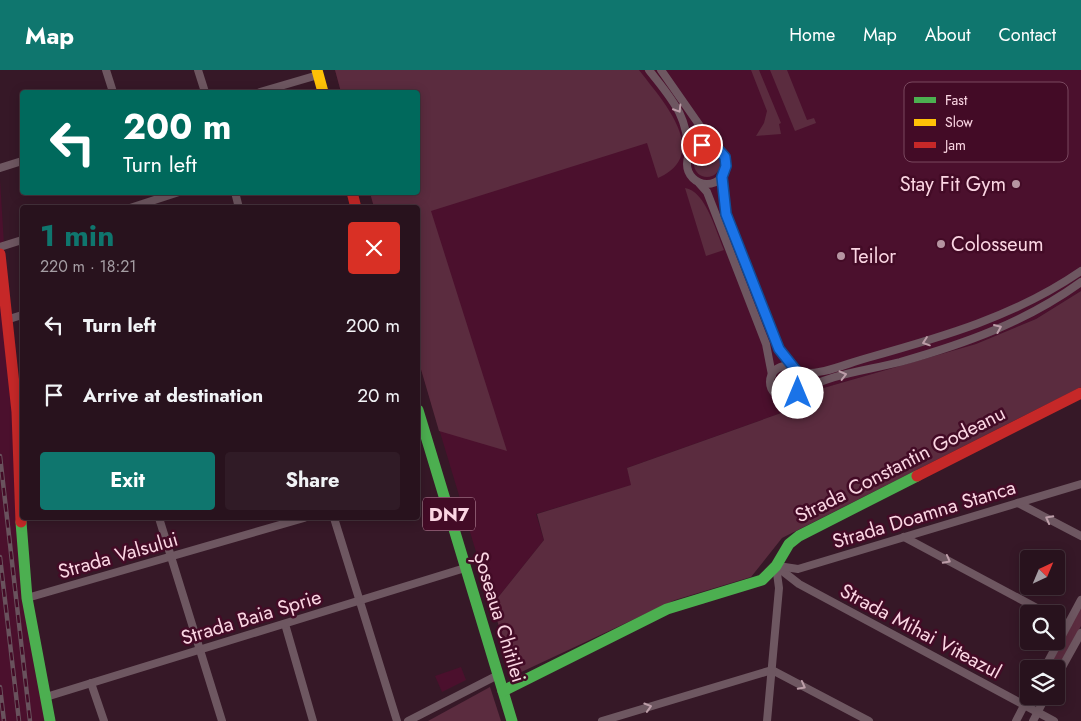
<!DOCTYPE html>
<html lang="en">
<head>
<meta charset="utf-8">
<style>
	:root { --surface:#28121d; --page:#301b26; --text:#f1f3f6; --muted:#a59ea4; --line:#44323b; --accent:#0f766e }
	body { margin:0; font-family:Jost,sans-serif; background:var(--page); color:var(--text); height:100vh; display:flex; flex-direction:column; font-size:19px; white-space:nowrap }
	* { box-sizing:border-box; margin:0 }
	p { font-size:16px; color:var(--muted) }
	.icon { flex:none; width:28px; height:28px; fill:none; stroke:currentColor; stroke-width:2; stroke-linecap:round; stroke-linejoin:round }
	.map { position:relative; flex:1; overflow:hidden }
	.side { position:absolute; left:20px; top:135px; width:400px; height:315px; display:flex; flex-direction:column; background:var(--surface); border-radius:5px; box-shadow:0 2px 12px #0003,0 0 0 1px var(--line) }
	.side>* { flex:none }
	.top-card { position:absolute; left:20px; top:20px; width:400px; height:105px; border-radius:5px; box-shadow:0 2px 12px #0003,0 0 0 1px var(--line); background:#00695c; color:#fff; overflow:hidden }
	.needle { width:32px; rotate:44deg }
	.tools { position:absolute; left:1020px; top:480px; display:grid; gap:10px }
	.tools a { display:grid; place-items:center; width:45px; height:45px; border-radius:5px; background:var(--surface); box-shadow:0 2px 12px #0003,0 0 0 1px var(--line); font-size:25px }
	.pin { position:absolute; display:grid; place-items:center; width:42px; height:42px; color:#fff; margin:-21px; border:2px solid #fff; border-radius:50%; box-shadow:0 1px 5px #0007 }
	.me { position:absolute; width:55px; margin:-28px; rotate:0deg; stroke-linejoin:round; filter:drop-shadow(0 0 4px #0008) }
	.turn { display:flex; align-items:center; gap:18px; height:105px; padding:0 20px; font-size:22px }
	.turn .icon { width:65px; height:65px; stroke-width:2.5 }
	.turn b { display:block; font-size:35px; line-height:42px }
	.round { display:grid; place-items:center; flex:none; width:52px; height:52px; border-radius:5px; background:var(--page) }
	.summary { display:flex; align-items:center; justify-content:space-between; height:85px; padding:0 20px }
	h1 { font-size:30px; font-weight:700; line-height:38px; color:var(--accent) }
	.primary-button { display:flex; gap:10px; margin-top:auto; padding:10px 20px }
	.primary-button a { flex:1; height:58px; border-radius:5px; background:var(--accent); color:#fff; font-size:20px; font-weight:700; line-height:58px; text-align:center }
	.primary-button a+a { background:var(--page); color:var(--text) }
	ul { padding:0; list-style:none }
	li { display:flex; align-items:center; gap:15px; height:70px; padding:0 20px }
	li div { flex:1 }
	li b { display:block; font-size:19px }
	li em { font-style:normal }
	header { display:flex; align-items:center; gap:30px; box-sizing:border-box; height:70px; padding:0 25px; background:var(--accent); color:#fff }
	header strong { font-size:24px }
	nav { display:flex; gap:28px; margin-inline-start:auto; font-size:18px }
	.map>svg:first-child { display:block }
</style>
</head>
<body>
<header>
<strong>Map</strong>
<nav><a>Home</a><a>Map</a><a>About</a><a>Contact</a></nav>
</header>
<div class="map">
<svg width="1081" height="651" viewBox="0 0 1081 651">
	<rect width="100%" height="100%" fill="#361827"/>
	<!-- built -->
	<g fill="#4b102d">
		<path d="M335,0H1081V221L1036,249L976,274L820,319L784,342L627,398L632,415L536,444L544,470L492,535L418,289V138L374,137L370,123L418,122V22H341Z"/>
		<path d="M0,109L20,437L47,651H0Z"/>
		<path d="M461,597L466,610L442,622L435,606Z"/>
	</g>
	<!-- green -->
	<g fill="#5b2c3f">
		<path d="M335,0H639C661,29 713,84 658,108L647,73L431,141L507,381L439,361L418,289V138L374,137L370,123L418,122V22H341Z"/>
		<path d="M751,0H759L781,53L779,54L781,64L756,66L764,53L767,41Z"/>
		<path d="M770,0H787L807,50L814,48L816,53L795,61Z"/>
		<circle cx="707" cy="94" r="13"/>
		<path d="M685,118C706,121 716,162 724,180L706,186Z"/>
		<path d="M1081,221V317L782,468L751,507L675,530L515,605L492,535L544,470L537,444L631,415L627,398L784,342L820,319L976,274L1036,249Z"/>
		<circle cx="786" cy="311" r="9"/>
		<path d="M1081,537V556L1056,603V599H1048Z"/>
		<path d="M490,617L501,651H428Z"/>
	</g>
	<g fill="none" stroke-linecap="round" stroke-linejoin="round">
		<!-- street -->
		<g stroke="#6e5761" stroke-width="8">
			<path d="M106,0L113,22"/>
			<path d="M198,0L205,22"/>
			<path d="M649,0C673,31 687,44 689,85"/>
			<path d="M661,0L714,76"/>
			<path d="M260,22L318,5"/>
			<circle cx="707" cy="94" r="20"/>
			<path d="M0,98L22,91"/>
			<path d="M722,107L726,144L779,279L792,297"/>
			<path d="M699,113L707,122L766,274L772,305"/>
			<path d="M235,122L239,138"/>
			<path d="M130,138L179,122"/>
			<path d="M0,177L22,170"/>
			<path d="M6,250L22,245"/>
			<circle cx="786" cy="312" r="16"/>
			<path d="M800,303C823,305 845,294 867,288C942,267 1016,246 1081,201"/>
			<path d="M798,323C828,304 865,301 900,292C964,274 1026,252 1081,212"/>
			<path d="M1018,433L1081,466"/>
			<path d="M159,448L222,651"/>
			<path d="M334,448L397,651"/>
			<path d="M904,467L1048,544"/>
			<path d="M776,496L799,514L1054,651"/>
			<path d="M778,496L798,499L1081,414"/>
			<path d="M27,528L304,448"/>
			<path d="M1056,548L1068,554"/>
			<path d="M285,554L313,651"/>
			<path d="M1044,599L1081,530"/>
			<path d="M1056,608L1081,563"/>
			<path d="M91,613L104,651"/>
			<path d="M46,627L465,498"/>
			<path d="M408,651L498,605"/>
			<path d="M602,651L772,600L869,651"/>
			<path d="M767,651L779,518L776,496"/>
			<path d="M1016,651L1029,626"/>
			<path d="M1033,651L1046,626"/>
		</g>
		<!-- fast -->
		<g stroke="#4caf50" stroke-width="11">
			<path d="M418,340L512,651"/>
			<path d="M21,452L27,528L50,651"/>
			<path d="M503,621L667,539L762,510L776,496L789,474L799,466L917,406"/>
		</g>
		<!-- slow -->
		<path stroke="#ffc107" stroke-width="11" d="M317,0L323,22"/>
		<!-- jam -->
		<g stroke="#c62828" stroke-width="11">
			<path d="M352,122L356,138"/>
			<path d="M0,184L17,342L21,452"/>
			<path d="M917,406L1081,323"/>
		</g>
		<defs>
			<g id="rail">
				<path d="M0,386L30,651"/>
				<path d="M0,487L19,651"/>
				<path d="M0,617L4,651"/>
			</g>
		</defs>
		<!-- rail casing -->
		<use href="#rail" stroke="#69525d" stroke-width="4.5"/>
		<!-- rail -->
		<use href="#rail" stroke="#430b26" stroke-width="2.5" stroke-dasharray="8" stroke-linecap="butt"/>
	</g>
	<!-- one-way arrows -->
	<defs><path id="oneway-chevron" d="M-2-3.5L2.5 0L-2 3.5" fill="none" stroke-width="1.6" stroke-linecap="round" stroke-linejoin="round" transform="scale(1.25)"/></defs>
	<g stroke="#bc9da8">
		<use href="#oneway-chevron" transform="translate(678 39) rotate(58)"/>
		<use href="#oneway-chevron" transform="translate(998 258) rotate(-23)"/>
		<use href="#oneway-chevron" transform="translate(926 272) rotate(161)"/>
		<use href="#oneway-chevron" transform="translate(843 305) rotate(-14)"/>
		<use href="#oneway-chevron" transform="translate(1049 449) rotate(-152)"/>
		<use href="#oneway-chevron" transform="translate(947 490) rotate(28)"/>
		<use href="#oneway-chevron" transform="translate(802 616) rotate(28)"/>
		<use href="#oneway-chevron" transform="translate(648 637) rotate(-17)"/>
	</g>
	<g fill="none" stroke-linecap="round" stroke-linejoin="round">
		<defs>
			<path id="route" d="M702,75L716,77L725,87L726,96L722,107L726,144L779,279L802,308L801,319L798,323"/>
		</defs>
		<!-- route casing -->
		<use href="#route" stroke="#114b97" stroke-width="12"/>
		<!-- route -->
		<use href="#route" stroke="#1a73e8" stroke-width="9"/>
	</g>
	<!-- markers -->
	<g fill="#b694a1" stroke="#430b26" stroke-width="2">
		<circle cx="1016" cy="114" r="5"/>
		<circle cx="941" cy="174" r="5"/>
		<circle cx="841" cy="186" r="5"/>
	</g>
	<g text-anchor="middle" stroke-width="5" stroke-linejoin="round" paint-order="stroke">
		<!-- shield labels -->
		<rect fill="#430b26" stroke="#c499aa" stroke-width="1" x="423" y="427.5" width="52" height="33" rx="4"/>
		<g font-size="19" font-weight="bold" fill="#fbd6e3">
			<text x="449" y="451">DN7</text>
		</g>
		<!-- poi labels -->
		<g font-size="20" fill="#fbd6e3" stroke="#430b26" text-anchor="start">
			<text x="1006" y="121" text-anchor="end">Stay Fit Gym</text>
			<text x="951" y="181">Colosseum</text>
			<text x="851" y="193">Teilor</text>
		</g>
		<!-- street labels -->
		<g font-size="20" fill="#fbd6e3" stroke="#430b26">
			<text transform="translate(900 394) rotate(-27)" y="7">Strada Constantin Godeanu</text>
			<text transform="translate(924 444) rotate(-17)" y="7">Strada Doamna Stanca</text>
			<text transform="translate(118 485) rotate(-16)" y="7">Strada Valsului</text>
			<text transform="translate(251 547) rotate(-17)" y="7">Strada Baia Sprie</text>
			<text transform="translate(500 547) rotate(73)" y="7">Șoseaua Chitilei</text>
			<text transform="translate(921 561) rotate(28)" y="7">Strada Mihai Viteazul</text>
		</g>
	</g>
	<!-- legend -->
	<rect x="904" y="12" width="164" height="80" rx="8" fill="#430b26" stroke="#7a485f" stroke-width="1"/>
	<rect x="914" y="27" width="22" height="6" fill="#4caf50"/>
	<rect x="914" y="49" width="22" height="7" fill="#ffc107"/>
	<rect x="914" y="72" width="22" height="6" fill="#c62828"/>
	<g font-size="14" fill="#fbd6e3">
		<text x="945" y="35">Fast</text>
		<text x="945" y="57">Slow</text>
		<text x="945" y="80">Jam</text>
	</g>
</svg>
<div class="tools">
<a><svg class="needle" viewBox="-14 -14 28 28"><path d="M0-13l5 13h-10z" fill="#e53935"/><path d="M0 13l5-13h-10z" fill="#a59ea4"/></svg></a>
<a><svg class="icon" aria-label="search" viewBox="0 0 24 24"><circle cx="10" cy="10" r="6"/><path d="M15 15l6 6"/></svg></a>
<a><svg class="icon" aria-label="layers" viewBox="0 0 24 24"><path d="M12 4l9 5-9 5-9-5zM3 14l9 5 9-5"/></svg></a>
</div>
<div class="pin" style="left:702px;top:75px;background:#d93025"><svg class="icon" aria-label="arrive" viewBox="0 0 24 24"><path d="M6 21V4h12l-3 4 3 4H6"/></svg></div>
<svg class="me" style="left:798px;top:323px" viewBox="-20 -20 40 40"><circle r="19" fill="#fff"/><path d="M0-13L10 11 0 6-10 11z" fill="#1a73e8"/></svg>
<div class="top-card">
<div class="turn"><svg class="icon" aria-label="left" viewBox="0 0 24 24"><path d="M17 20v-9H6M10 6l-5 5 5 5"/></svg><div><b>200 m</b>Turn left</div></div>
</div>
<section class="side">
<div class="summary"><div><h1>1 min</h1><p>220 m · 18:21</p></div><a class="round" style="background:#d93025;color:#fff"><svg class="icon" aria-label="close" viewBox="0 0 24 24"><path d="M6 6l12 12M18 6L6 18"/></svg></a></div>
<ul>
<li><svg class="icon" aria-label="left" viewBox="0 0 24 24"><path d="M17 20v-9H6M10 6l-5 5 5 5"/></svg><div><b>Turn left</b></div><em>200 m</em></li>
<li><svg class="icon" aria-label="arrive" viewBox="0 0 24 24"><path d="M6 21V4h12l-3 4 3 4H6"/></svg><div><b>Arrive at destination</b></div><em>20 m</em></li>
</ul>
<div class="primary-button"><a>Exit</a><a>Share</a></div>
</section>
</div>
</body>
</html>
